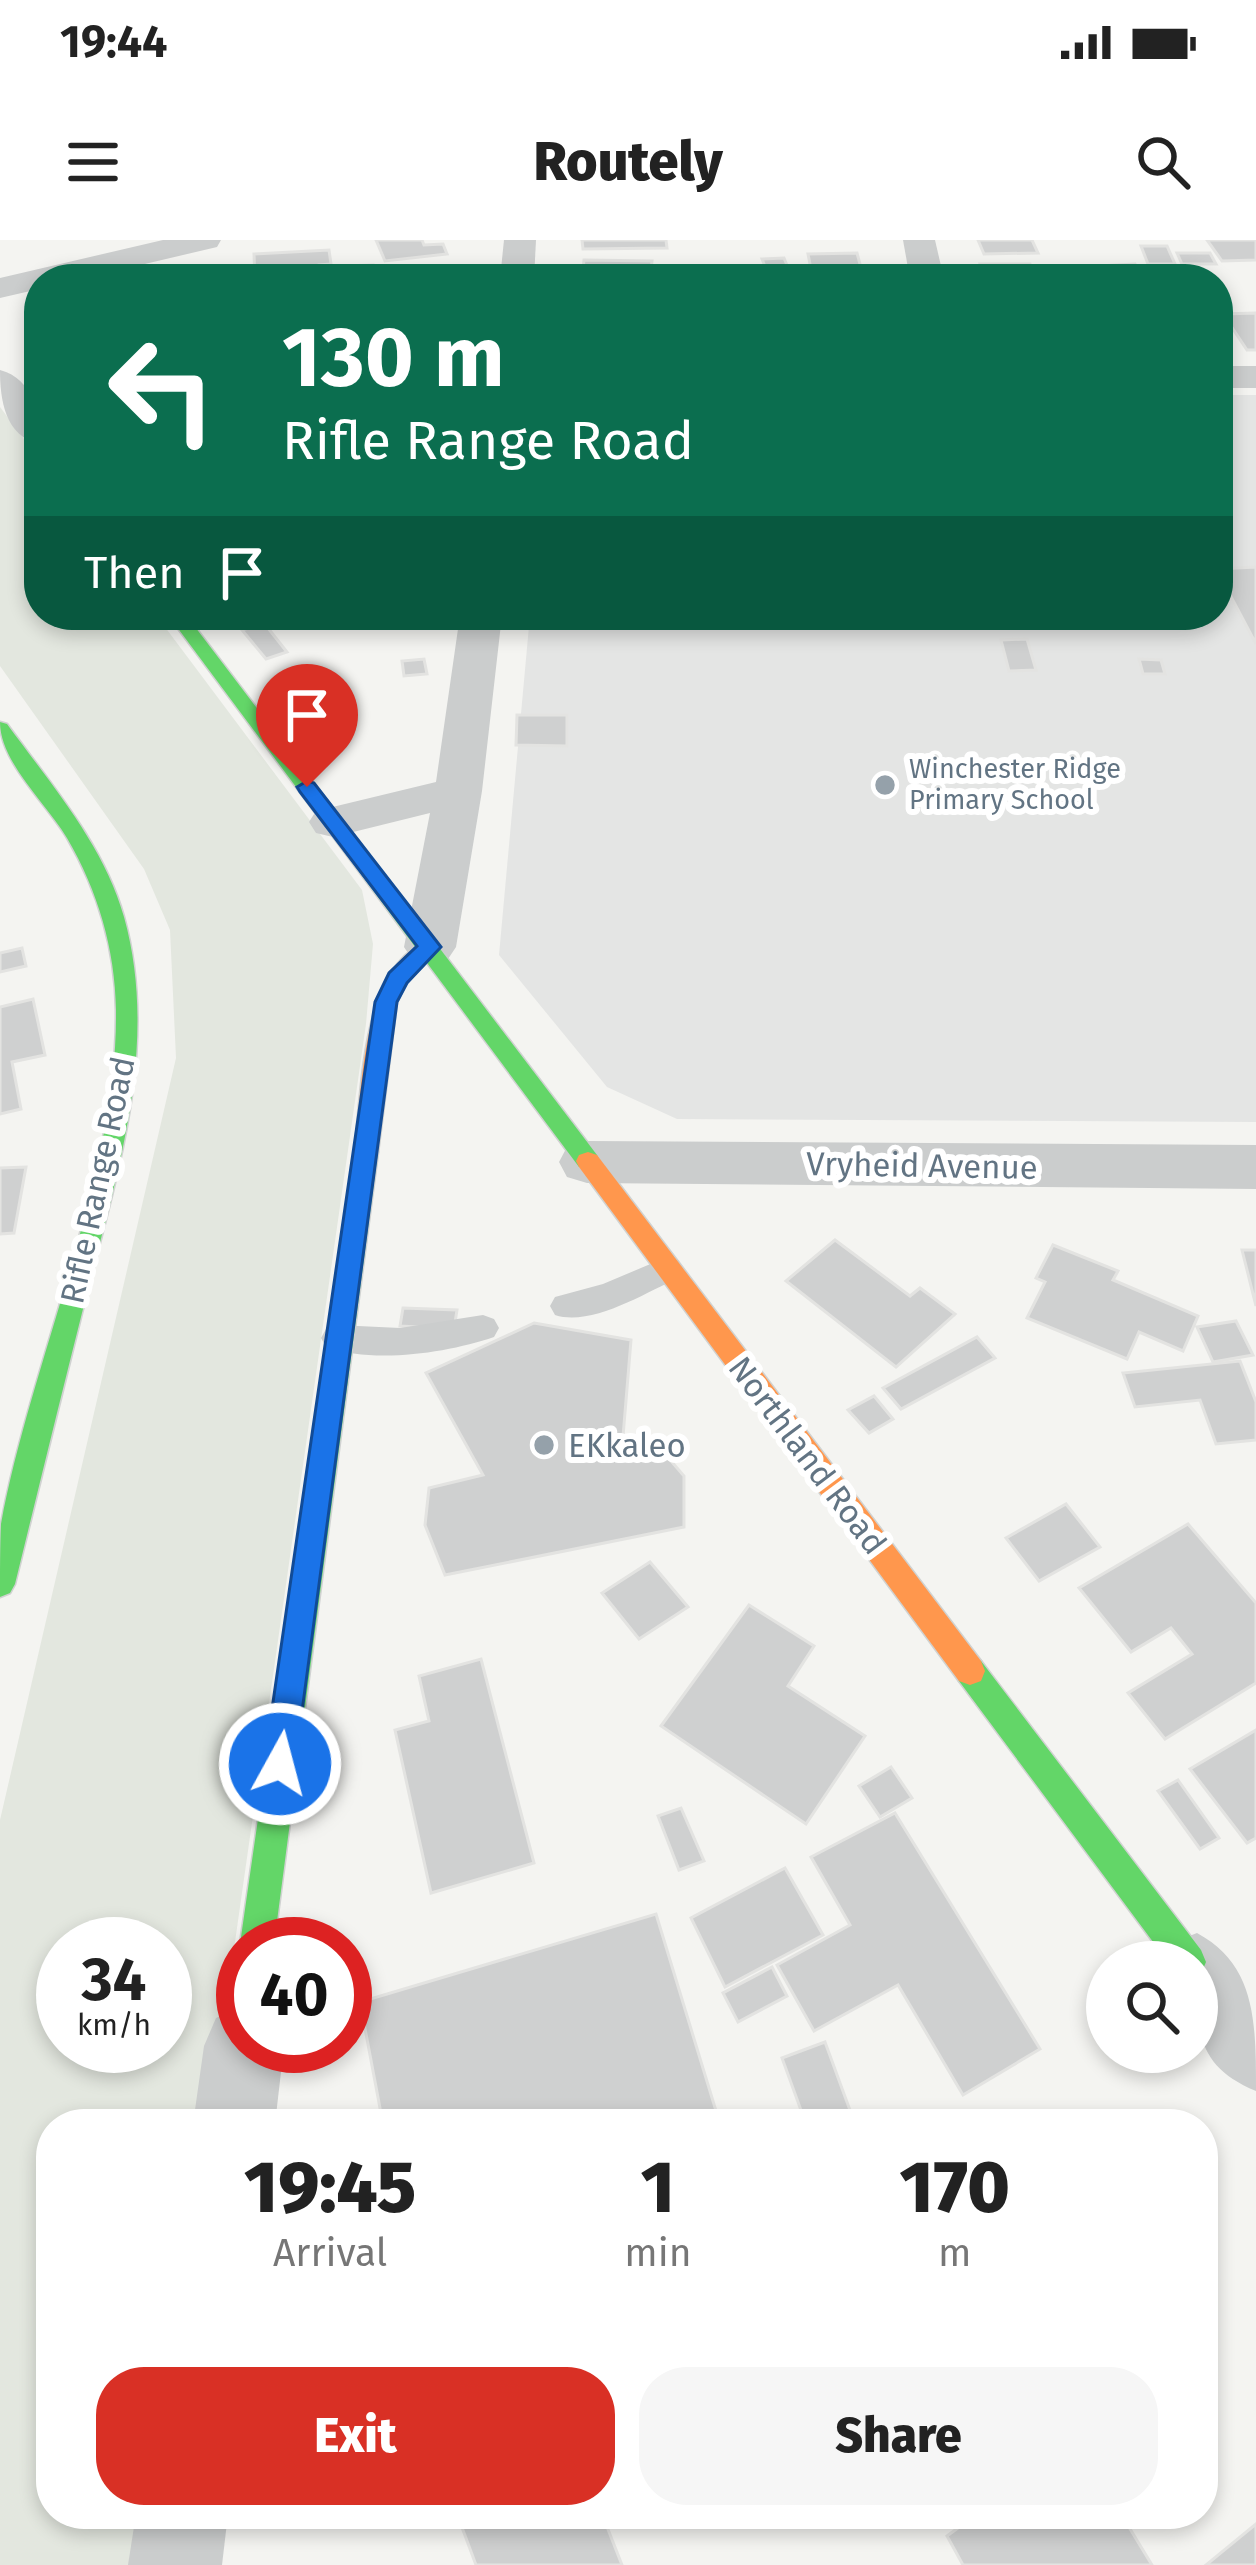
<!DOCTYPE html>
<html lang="en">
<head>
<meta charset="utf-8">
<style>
	:root { --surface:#fff; --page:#f6f6f6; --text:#222; --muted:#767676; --accent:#d93025 }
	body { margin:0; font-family:"Fira Sans",sans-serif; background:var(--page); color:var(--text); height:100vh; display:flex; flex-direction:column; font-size:45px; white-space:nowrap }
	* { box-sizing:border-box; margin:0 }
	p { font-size:39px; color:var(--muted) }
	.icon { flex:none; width:66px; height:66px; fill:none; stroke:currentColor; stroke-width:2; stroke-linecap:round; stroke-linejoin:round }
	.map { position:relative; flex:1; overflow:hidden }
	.panel { position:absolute; left:36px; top:1869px; width:1182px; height:420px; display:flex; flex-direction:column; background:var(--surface); border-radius:48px; box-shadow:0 6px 18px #0003 }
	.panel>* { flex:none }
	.guide { position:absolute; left:24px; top:24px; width:1209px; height:366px; border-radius:48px; box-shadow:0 6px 18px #0003; background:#0b6e4f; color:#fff; overflow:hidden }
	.fabs { position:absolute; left:1086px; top:1701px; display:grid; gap:24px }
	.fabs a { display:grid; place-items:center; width:132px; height:132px; border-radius:50%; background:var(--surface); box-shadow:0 6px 18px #0003; font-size:60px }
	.speed { position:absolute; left:36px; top:1677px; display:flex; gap:24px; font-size:60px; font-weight:700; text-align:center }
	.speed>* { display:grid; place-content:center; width:156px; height:156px; border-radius:50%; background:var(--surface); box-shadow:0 6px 18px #0003; line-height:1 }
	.speed small { font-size:30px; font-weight:400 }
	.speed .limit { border:18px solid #d22; background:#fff; color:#111 }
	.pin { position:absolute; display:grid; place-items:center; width:102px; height:102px; color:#fff; margin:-123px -51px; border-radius:50% 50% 50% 0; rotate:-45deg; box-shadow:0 0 12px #0007 }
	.pin .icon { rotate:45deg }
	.me { position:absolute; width:132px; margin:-66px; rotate:7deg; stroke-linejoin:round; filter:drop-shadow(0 0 9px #0008) }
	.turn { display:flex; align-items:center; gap:42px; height:252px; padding:0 60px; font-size:54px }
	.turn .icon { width:156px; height:156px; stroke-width:2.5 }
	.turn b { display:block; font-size:84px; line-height:102px }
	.then { display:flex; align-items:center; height:114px; padding:0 60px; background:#0003; gap:24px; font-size:45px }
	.eta { display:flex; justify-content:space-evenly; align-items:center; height:204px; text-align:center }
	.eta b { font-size:72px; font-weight:800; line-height:84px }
	.action { display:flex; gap:24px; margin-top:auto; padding:24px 60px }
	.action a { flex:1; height:138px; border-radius:48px; background:var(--accent); color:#fff; font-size:48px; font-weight:800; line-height:138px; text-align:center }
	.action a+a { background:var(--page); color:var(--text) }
	.status { display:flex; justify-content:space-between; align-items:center; height:84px; padding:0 60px; background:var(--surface); direction:ltr }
	.status svg { height:33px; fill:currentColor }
	header { display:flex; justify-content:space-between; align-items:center; height:156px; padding:0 60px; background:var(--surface); font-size:54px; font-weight:800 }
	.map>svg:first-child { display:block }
</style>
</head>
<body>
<div class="status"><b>19:44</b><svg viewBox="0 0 49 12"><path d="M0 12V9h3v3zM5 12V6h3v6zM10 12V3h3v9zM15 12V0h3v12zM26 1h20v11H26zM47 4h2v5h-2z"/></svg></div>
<header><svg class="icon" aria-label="menu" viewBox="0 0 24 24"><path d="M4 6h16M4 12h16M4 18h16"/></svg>Routely<svg class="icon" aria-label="search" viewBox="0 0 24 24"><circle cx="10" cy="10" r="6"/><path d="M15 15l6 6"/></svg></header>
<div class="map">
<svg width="1256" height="2325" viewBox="0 0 1256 2325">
	<rect width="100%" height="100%" fill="#f4f4f1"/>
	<!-- built -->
	<path fill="#e4e5e4" d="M1218,155H1256V882L677,879L607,847L499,715L530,375H1218Z"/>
	<!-- green -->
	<path fill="#e3e7df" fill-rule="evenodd" d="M0,167L39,219V375H156L362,650L373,704L366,784L209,1884H51V2274H153L146,2325H0V1580L176,818L170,690L144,629L0,426ZM63,1704H165V1806H63Z"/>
	<!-- building -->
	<g fill="#cfd0d0" stroke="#e3e3e1" stroke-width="3">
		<path d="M376,0H422L424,5L443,4L447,14L385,21Z"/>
		<path d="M582,0H666L667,8L583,9Z"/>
		<path d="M978,0H1032L1038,13L984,14Z"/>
		<path d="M1207,0H1256V20L1222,21Z"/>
		<path d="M1141,6H1167L1175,24H1148Z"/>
		<path d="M329,10L331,24L319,25V29L341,27L343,37L255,39L254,14Z"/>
		<path d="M857,13L864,39H813L808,14Z"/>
		<path d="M1177,13H1210L1216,24H1182Z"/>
		<path d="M784,18L791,35L769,36L762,19Z"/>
		<path d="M584,20L652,21L651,30L622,29V39H582Z"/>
		<path d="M980,24H1030L1034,39H984Z"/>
		<path d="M1135,24L1145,39H1046L1040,29Z"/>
		<path d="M373,25V37L344,39V26Z"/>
		<path d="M1256,73V110H1247L1223,74Z"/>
		<path d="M1256,327V404L1218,332V329Z"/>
		<path d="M264,383L287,412L266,419L242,390Z"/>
		<path d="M1027,399L1036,430L1009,431L1001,400Z"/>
		<path d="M424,419L427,434L404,436L402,421Z"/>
		<path d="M1139,419L1161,420L1165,434H1143Z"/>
		<path d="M517,475H567V506L516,505Z"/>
		<path d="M22,708L26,726L0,732V713Z"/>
		<path d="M33,759L45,815L12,822L21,869L0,874V767Z"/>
		<path d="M26,927L14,993L0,994V928Z"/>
		<path d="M835,1000L910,1056L920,1048L955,1074L896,1127L786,1041Z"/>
		<path d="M1053,1005L1118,1031L1113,1040L1198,1076L1183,1111L1139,1092L1127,1119L1027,1078L1045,1042L1036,1038Z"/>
		<path d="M1242,1010H1256V1066Z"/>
		<path d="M403,1068L457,1070L454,1089L400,1086Z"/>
		<path d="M1236,1081L1253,1115L1213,1122L1197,1087Z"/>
		<path d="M534,1083L631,1100L622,1209L653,1200L684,1236V1287L445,1335L425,1285L429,1248L483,1235L426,1133Z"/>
		<path d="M977,1097L995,1118L901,1169L883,1148Z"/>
		<path d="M1240,1121L1256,1162V1200L1216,1204L1200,1160L1135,1167L1123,1133Z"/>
		<path d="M874,1156L893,1179L869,1193L848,1170Z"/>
		<path d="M1066,1264L1100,1307L1039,1341L1006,1298Z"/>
		<path d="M1188,1284L1256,1363V1443L1165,1499L1128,1453L1192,1414L1171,1388L1131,1412L1079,1348Z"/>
		<path d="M650,1322L688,1367L639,1399L602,1353Z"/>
		<path d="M749,1365L814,1406L788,1446L865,1496L806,1584L661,1486Z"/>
		<path d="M481,1419L534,1623L431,1653L395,1490L429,1481L419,1436Z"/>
		<path d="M1256,1490V1598L1247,1603L1190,1529Z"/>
		<path d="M891,1527L912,1558L880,1577L859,1546Z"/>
		<path d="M1178,1540L1219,1598L1200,1609L1158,1551Z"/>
		<path d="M681,1568L704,1621L679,1630L658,1576Z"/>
		<path d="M895,1573L1040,1809L963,1855L898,1745L814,1791L777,1725L850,1685L811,1617Z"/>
		<path d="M785,1628L823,1695L725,1747L691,1678Z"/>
		<path d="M656,1674L720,1884H383L360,1762Z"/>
		<path d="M772,1727L787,1756L738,1782L723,1753Z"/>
		<path d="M825,1802L855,1884H806L782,1818Z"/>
		<path d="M457,2274H602L622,2325H476Z"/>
		<path d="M977,2274H1121L1152,2325H963L947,2296Z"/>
		<path d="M1256,2284V2325H1206Z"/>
	</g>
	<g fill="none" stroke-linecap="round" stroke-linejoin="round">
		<defs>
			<g id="fast">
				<path d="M168,375H186L597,915L600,921L597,927H579Z"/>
				<path d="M0,482L7,484C50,543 104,605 124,677C160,806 116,937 85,1061C61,1156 38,1250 15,1344L10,1353L0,1357C0,1334 0,1307 1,1284C31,1121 118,936 116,770C115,709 98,651 67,598C46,563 0,522 0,482Z"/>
				<path d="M366,903L378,912L274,1704H243V1710L240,1704L354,912Z"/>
				<path d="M970,1417L981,1421L1201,1710L1206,1722L1201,1734L1197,1735V1722H1168L959,1441L955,1431L959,1421Z"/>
			</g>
			<g id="slow">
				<path d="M430,700L441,707L406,743L397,762L378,912L366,921L354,912C363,850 360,725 430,700Z"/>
				<path d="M588,912L597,915L981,1421L985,1431L981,1441L970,1445L959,1441L579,927L576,921L579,915Z"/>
			</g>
		</defs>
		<!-- fast casing -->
		<use href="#fast" stroke="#d0d2d1" stroke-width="3"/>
		<!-- slow casing -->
		<use href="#slow" stroke="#d0d2d1" stroke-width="3"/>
		<!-- lane -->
		<g fill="#cbcdcd" fill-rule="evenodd">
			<path d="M667,1017L678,1020L683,1029L678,1038C645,1053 591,1087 555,1075L550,1066L555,1057L603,1044Z"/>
			<path d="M483,1075L494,1079L499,1088L494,1097C447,1113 374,1124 326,1107L321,1098L326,1089L337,1085L400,1088Z"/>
		</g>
		<!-- street -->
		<g fill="#cbcdcd" fill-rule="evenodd">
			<path d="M163,0H221L217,7L81,39H39V49L0,58V38Z"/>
			<path d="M504,0H536L534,39H500Z"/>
			<path d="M903,0H935L944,39H910Z"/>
			<rect x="1218" y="126" width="38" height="22"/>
			<path d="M0,130C34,139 39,175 39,204C5,196 0,160 0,130Z"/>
			<path d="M460,375H502L482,551L456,707L448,719L430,724L412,719L404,707L430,573L333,597L316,593L309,582L316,571L436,542Z"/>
			<path d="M587,901L1256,905V949L587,943L567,937L559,922L567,907Z"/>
			<path d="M1197,1693C1256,1725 1256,1782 1256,1851C1191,1824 1197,1783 1197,1722H1162L1169,1704Z"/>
			<path d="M243,1766V1806H284L275,1884H193L204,1806L216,1778Z"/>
			<path d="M136,2274H228L222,2325H128Z"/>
		</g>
		<!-- fast -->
		<use href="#fast" fill="#63d668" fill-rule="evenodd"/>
		<!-- slow -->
		<use href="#slow" fill="#ff974d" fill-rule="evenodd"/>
	</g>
	<!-- route -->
	<path fill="#1a73e8" stroke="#114b97" stroke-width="3" d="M307,541L314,543L441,707L407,743L397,762L295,1524L291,1535L280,1539L268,1535L264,1524L375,762L389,733L417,706L300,552L297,547Z"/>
	<!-- markers -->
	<g fill="#95a1aa" stroke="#fff" stroke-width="4.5">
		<circle cx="885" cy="545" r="12"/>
		<circle cx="544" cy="1205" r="12"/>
	</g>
	<g text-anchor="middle" stroke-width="12" stroke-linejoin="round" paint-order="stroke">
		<!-- far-poi labels -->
		<g font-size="27" fill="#627483" stroke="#fff" text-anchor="start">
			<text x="909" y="538">Winchester Ridge<tspan x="909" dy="31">Primary School</tspan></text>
		</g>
		<!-- street labels -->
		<g font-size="33" fill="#627483" stroke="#fff">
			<text transform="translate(922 925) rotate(1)" y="12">Vryheid Avenue</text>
			<text transform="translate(97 940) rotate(-78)" y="12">Rifle Range Road</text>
			<text transform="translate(808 1215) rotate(53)" y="12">Northland Road</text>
		</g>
		<!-- poi labels -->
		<g font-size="33" fill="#627483" stroke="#fff" text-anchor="start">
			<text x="568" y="1217">EKkaleo</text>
		</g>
	</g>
</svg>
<div class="fabs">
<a><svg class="icon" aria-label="search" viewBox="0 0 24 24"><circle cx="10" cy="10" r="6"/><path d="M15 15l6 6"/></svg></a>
</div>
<div class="speed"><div>34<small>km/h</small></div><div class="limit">40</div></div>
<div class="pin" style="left:307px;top:547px;background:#d93025"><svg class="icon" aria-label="arrive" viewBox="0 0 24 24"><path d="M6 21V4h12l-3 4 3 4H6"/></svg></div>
<svg class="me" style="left:280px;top:1524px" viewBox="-20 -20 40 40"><circle r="17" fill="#1a73e8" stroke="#fff" stroke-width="3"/><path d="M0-11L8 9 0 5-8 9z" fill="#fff"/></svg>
<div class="guide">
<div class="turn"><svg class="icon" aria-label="left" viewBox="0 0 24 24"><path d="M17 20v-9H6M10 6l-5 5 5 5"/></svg><div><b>130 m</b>Rifle Range Road</div></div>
<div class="then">Then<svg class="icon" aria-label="arrive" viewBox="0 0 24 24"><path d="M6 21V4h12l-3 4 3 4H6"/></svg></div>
</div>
<section class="panel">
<div class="eta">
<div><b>19:45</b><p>Arrival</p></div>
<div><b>1</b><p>min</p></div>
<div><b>170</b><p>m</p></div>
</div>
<div class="action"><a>Exit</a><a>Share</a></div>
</section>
</div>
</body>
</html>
